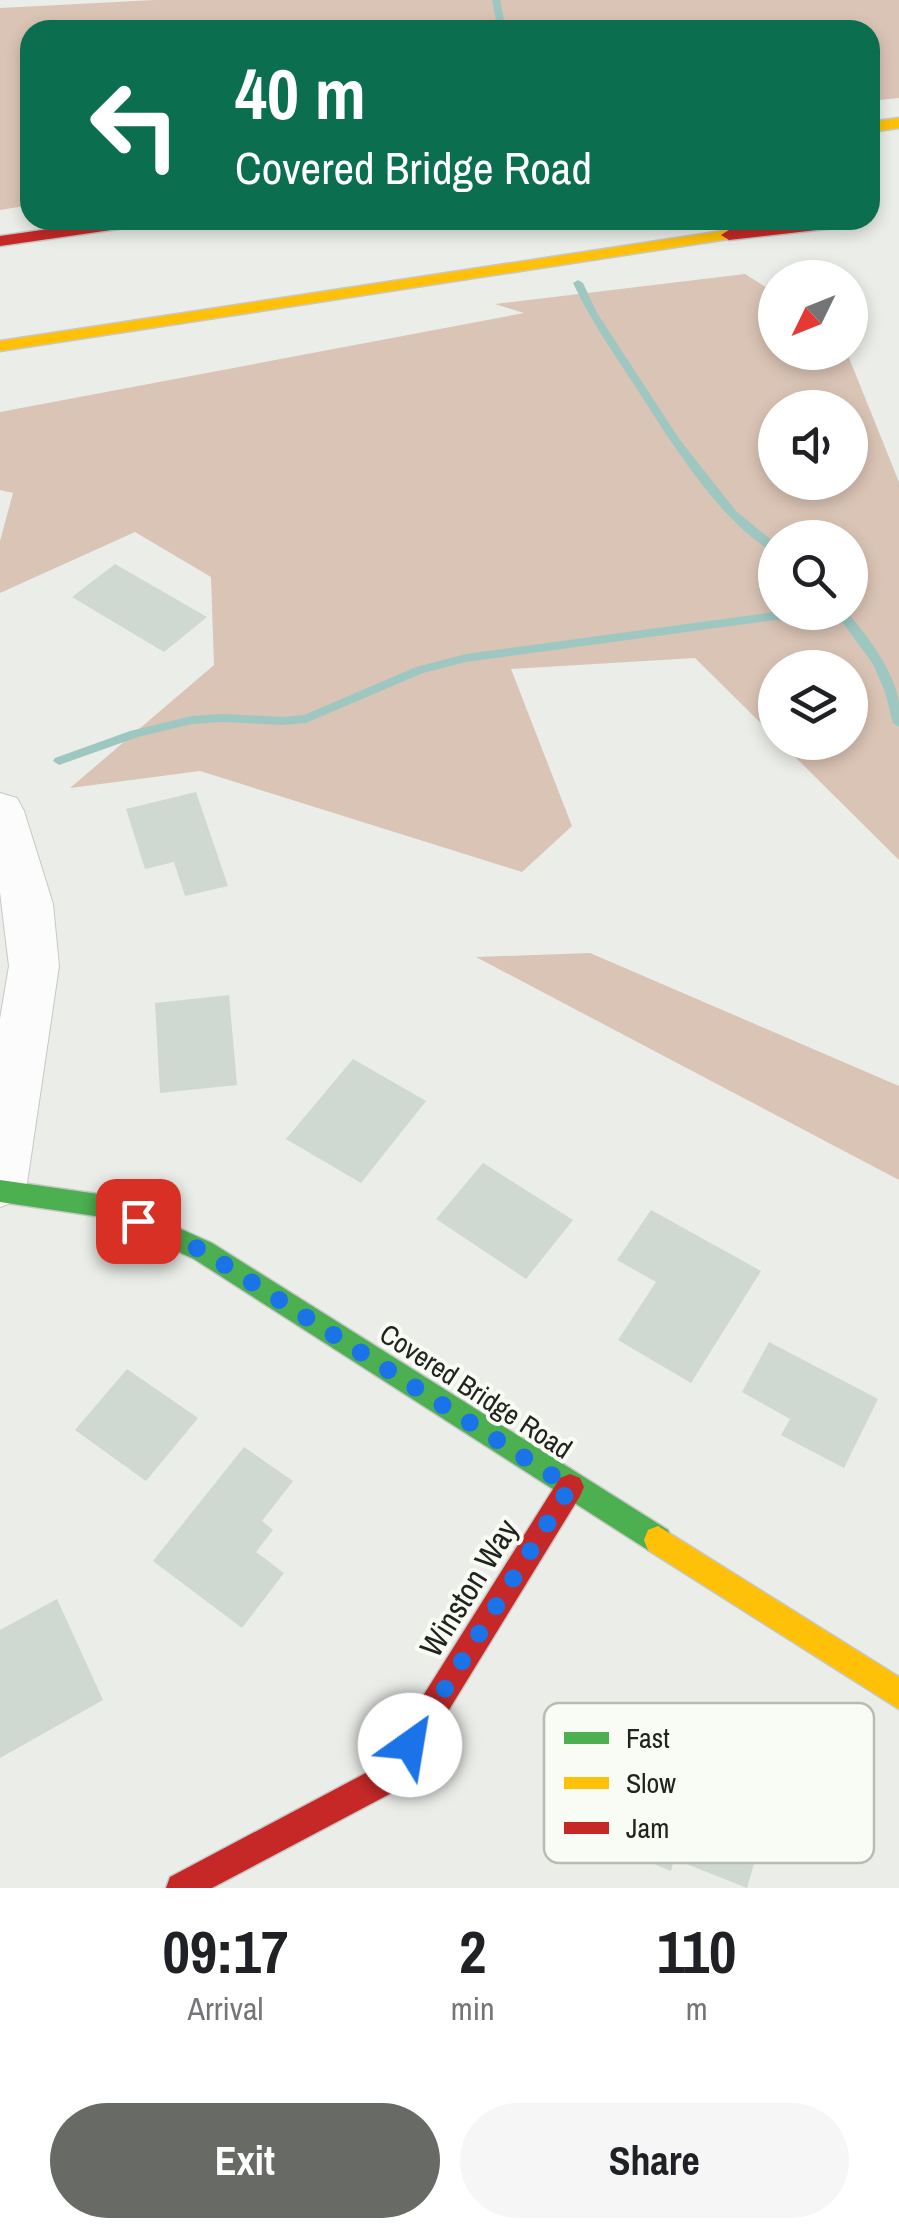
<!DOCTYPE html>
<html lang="en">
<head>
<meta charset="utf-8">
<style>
	:root { --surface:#fff; --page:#f6f6f6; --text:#202124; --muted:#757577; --accent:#686a66 }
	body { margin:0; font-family:"Archivo Narrow",sans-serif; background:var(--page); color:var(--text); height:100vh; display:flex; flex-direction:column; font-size:38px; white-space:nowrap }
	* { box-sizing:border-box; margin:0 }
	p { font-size:32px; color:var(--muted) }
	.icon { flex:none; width:55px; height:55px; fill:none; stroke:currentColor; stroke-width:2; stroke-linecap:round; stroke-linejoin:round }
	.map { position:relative; height:1888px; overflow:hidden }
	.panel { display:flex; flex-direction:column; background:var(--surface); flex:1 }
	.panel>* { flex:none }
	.banner { position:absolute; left:20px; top:20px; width:860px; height:210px; border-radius:30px; box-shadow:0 5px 15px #0003; background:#0b6e4f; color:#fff; overflow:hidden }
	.needle { width:65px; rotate:227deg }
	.tools { position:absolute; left:758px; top:260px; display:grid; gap:20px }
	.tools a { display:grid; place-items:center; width:110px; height:110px; border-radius:50%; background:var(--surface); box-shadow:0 5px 15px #0003; font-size:50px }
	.pin { position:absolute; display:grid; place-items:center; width:85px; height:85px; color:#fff; margin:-42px; border-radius:20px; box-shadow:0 5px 15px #0006 }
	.me { position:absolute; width:110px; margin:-55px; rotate:32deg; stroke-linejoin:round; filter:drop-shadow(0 0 8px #0008) }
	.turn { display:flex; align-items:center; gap:35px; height:210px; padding:0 50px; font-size:45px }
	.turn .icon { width:130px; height:130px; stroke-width:2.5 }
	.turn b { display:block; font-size:70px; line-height:85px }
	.eta { display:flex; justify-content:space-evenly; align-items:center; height:170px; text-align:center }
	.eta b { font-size:60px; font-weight:700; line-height:70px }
	.primary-button { display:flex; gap:20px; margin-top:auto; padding:20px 50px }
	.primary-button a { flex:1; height:115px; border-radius:60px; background:var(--accent); color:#fff; font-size:40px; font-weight:700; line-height:115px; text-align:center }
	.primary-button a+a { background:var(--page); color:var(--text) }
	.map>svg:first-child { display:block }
</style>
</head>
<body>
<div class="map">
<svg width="899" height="1888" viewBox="0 0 899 1888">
	<rect width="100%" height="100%" fill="#ebede9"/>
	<!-- forest -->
	<g fill="#dac4b5" fill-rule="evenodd">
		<path d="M155,0H899V98L870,101V30H30V205L0,210V8Z"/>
		<path d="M745,274L775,293V352L847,353L899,482V860L781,743L850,742V668H775V737L695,658L511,669L572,826L522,872L200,771L70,788L214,665L211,577L135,532L0,593V541L13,493L0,490V412L524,313L495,304ZM775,408H850V482H775ZM775,538H850V612H775Z"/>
		<path d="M590,953L899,1086V1180L476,957Z"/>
	</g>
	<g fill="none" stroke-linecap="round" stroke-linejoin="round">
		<!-- stream -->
		<g fill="#9ec7c2" fill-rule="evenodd">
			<path d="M492,0H500L506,30H498Z"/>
			<path d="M578,280L583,283L597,313L680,440L736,511L775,543V553C722,525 669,439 637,389C614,354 591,321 573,283Z"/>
			<path d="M775,612L837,615V612H847C867,635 895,672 899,703C899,711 899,719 899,727L893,723L885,692L873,664L843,623L775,620L466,662L423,673L306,723L282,725L223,722L192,724L138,737L59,765L53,761L55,758L130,731L192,716L223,714L282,717L304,715L416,667L466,654Z"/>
		</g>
	</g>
	<!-- building -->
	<g fill="#cfd8d1">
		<path d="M115,564L207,617L164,652L72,597Z"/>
		<path d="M196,792L228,886L185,896L174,862L145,869L126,809Z"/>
		<path d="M229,995L237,1085L160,1093L155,1003Z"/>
		<path d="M353,1059L426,1101L361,1183L286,1139Z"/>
		<path d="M483,1163L573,1220L526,1279L436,1219Z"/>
		<path d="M651,1210L761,1271L691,1383L618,1340L656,1282L617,1260Z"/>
		<path d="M769,1342L878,1399L844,1468L781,1435L790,1419L742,1392Z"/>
		<path d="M127,1369L198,1418L146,1481L75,1430Z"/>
		<path d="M244,1447L293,1481L262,1521L273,1530L256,1552L284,1573L242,1628L153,1561Z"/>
		<path d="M57,1599L103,1700L0,1758V1630Z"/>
		<path d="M616,1754L692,1787L699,1768L773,1799L747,1888L674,1859L671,1871L642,1859L651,1832L598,1809Z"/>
	</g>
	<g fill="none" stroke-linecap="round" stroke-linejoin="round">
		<defs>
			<path id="street" d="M0,793L17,798L24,811L53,904L59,966L27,1183L19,1200L0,1207V1019L9,966L0,892Z"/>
			<path id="fast" d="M0,1180L105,1195L212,1243L668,1530L672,1540L668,1550L658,1554L648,1550L194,1259L102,1217L0,1202Z"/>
			<g id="slow">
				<path d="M899,118V128L870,132V122Z"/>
				<path d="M729,230L737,235L735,238L0,351V341Z"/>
				<path d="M658,1526L899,1677V1709L648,1550L644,1540L648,1530Z"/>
			</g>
			<g id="jam">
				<path d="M112,220H154L146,225L0,246V236Z"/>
				<path d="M818,220H869L861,225L729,240L721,235L729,230Z"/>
				<path d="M570,1474L580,1478L584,1487L580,1496L401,1788L212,1888H166L170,1877L379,1766L560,1478Z"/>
			</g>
		</defs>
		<!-- street casing -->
		<use href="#street" stroke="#c7c8c5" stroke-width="2"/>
		<!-- fast casing -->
		<use href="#fast" stroke="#c7c8c5" stroke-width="3"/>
		<!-- slow casing -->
		<use href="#slow" stroke="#c7c8c5" stroke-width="3"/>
		<!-- jam casing -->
		<use href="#jam" stroke="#c7c8c5" stroke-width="3"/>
		<!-- street -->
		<use href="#street" fill="#fcfcfc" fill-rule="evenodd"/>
		<!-- fast -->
		<use href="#fast" fill="#4caf50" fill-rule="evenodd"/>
		<!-- slow -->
		<use href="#slow" fill="#ffc107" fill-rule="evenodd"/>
		<!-- jam -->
		<use href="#jam" fill="#c62828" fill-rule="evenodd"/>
	</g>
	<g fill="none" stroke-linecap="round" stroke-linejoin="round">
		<!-- route -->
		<path stroke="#1a73e8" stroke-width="18" stroke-dasharray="0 32.4" d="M138,1221L203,1251L570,1487L410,1745"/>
	</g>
	<g text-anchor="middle" stroke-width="8" stroke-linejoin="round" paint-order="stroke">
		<!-- street labels -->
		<g font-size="28" fill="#222320" stroke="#f9fcf4">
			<text transform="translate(476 1391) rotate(33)" y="10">Covered Bridge Road</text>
		</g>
		<!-- near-street labels -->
		<g font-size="32" fill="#222320" stroke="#f9fcf4">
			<text transform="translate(469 1588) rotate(-58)" y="11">Winston Way</text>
		</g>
	</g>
	<!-- legend -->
	<rect x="544" y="1703" width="330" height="160" rx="15" fill="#f9fcf4" stroke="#b8bbb4" stroke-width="2.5"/>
	<rect x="564" y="1732" width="45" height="12" fill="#4caf50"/>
	<rect x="564" y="1777" width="45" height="12" fill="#ffc107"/>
	<rect x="564" y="1822" width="45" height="12" fill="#c62828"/>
	<g font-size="28" fill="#222320">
		<text x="626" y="1748">Fast</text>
		<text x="626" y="1793">Slow</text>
		<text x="626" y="1838">Jam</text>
	</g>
</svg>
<div class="tools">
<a><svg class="needle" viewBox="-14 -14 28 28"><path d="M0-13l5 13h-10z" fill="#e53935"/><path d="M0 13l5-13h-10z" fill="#757577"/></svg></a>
<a><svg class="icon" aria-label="sound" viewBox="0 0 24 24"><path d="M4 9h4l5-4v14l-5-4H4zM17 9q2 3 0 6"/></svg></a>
<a><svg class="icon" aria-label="search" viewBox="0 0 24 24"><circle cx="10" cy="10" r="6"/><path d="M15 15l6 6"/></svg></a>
<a><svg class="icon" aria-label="layers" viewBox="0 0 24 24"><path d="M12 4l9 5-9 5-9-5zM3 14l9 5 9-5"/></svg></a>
</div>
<div class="pin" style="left:138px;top:1221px;background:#d93025"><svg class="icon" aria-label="arrive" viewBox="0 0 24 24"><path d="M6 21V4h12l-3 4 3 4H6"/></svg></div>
<svg class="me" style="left:410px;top:1745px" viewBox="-20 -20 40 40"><circle r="19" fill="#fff"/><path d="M0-13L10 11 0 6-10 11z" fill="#1a73e8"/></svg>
<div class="banner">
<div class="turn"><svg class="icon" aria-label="left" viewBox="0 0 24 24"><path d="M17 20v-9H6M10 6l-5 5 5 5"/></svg><div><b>40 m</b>Covered Bridge Road</div></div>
</div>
</div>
<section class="panel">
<div class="eta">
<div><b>09:17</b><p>Arrival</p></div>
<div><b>2</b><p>min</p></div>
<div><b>110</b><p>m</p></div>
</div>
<div class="primary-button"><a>Exit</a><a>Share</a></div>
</section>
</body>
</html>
